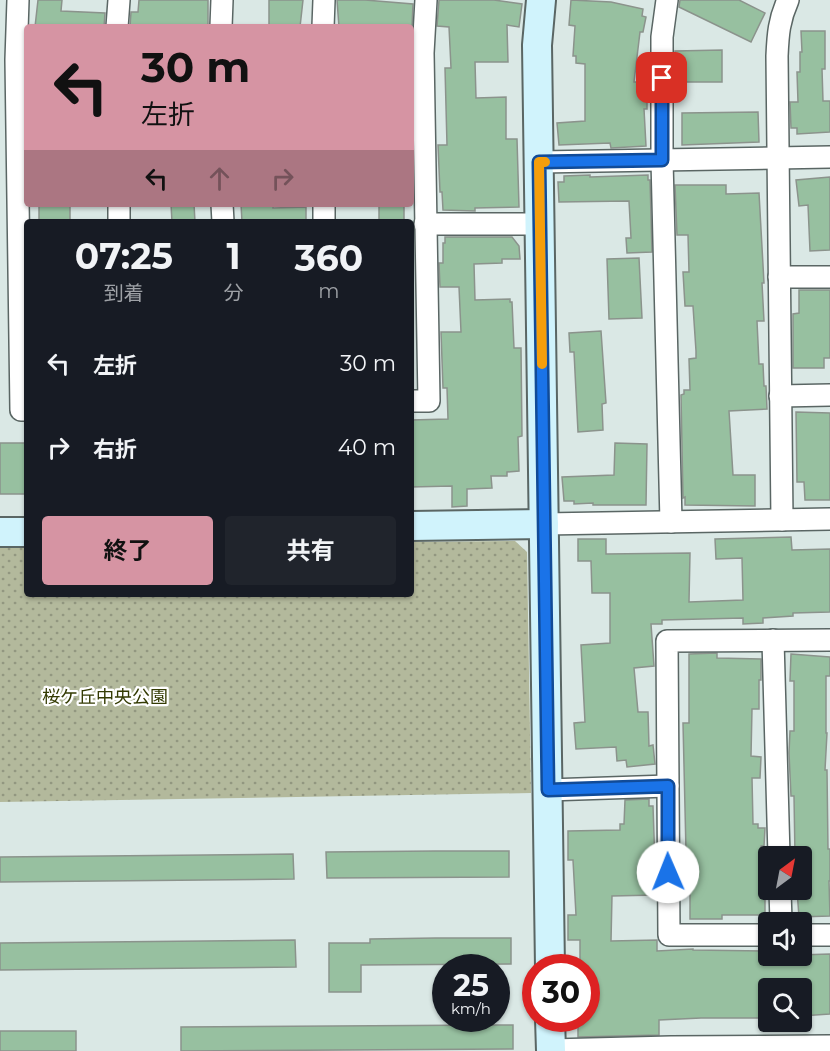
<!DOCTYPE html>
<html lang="ja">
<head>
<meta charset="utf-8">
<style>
	:root { --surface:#171b24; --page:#20242c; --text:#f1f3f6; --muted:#9ea1a6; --accent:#d694a3 }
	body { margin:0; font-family:Montserrat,"Noto Sans JP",sans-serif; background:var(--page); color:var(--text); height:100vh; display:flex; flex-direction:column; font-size:22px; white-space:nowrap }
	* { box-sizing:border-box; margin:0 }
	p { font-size:20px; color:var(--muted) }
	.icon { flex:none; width:33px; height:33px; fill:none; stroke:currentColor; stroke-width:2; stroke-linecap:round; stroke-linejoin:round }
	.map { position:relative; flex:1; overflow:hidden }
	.panel { position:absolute; left:24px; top:219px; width:390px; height:378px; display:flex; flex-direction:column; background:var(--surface); border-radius:6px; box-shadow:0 2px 4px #0004 }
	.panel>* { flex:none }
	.hud { position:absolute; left:24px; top:24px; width:390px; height:183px; border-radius:6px; box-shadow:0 2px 4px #0004; background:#d694a3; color:#111; overflow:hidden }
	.needle { width:39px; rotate:32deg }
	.fabs { position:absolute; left:758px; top:846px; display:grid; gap:12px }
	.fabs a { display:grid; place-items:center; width:54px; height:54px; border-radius:6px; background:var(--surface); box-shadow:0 2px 4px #0004; font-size:30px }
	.speed { position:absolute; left:432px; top:954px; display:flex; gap:12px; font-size:30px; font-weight:700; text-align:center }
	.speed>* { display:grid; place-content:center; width:78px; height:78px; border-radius:50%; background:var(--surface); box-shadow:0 2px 4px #0004; line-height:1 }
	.speed small { font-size:15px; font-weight:400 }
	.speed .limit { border:9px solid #d22; background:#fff; color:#111 }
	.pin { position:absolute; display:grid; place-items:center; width:51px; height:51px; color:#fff; margin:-26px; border-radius:12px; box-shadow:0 3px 9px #0006 }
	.me { position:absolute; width:66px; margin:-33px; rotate:359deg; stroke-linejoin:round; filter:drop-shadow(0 0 4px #0008) }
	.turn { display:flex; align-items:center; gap:21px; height:126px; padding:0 18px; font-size:27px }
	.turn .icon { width:78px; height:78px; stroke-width:2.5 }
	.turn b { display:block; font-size:42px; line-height:51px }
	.lanes { display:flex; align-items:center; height:57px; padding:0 18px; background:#0003; justify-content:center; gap:30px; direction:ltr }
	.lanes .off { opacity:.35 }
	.eta { display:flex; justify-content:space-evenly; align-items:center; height:102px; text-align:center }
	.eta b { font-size:36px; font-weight:700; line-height:42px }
	.button { display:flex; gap:12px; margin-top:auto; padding:12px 18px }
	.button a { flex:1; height:69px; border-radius:6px; background:var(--accent); color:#111; font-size:24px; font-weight:700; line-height:69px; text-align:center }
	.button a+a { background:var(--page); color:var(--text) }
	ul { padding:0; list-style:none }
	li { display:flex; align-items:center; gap:18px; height:84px; padding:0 18px }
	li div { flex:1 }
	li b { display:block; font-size:22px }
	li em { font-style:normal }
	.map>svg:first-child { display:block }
</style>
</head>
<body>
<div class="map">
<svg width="830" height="1051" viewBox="0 0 830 1051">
	<defs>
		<pattern id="park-dots" width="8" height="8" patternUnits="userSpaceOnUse" patternTransform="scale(1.5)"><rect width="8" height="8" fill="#b3b99c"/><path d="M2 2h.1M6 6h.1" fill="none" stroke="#929780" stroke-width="1.8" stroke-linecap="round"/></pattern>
	</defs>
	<rect width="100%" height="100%" fill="#dae8e5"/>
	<!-- park -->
	<path fill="url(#park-dots)" d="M515,541L527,552L531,793L0,802V548H27V594H411V542Z"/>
	<!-- building -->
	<g fill="#97c0a0" stroke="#8b938c" stroke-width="1.5">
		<path d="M38,0H62L61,11L105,13L104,27H35Z"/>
		<path d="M139,0H208V27H130L131,12H138Z"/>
		<path d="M269,0H303L300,27H269Z"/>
		<path d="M337,0H365L413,4L412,27H339Z"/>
		<path d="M439,0H494L522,4L519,27L507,25L508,62H475L476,98L506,97V139H517L519,207L475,208V211L443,210L442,192H440L438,145H447L445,68H451L449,27L437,26Z"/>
		<path d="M571,0L611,2L643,9L642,16L646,17L643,32H640L634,82H647V109H644L646,146L611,148L610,143L559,145L557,123L585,121V64L576,63V56H573L575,26L569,25Z"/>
		<path d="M680,0H739L765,13L751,42L679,7Z"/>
		<path d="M801,31H825V69H822L823,101H830V132L797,134V128H791L790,102H798L797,72H800V52H802Z"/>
		<path d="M722,50V82H675V51Z"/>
		<path d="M758,112L759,142L682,145V113Z"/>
		<path d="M590,175V177L648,175V180H650L652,252L627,253L626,238H631L629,201L559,202L558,182H564V176Z"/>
		<path d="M830,177V250L810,251L808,205L799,206L796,180Z"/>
		<path d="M675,185H726V194L759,193L764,283H762L764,321H757L759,364H763L764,386H766L767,409L729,411L733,475H755V506L685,505V497L683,498L681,395L684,394V390H690L689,359L696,358V351L693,306H685L683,272H689L688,235H677Z"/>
		<rect x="39" y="204" width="31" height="18"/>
		<path d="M171,204H194L195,222H172Z"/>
		<path d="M241,204H273V208L306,207V222H242Z"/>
		<rect x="379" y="204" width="25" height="18"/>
		<path d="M445,237H512L519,246L520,259H502V263L474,264L475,300L510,299V302H512L514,348H521L522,436L518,437L519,471L507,472V476H491L492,488L467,489V506L452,507V486L411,487V420L448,419L447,388H443L441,332H461L459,287H440L439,263H443V243H445Z"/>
		<path d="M639,258L642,318L609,319L607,259Z"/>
		<path d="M799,290H830V358H824V368H793V314L799,313Z"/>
		<path d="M601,331L606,403L602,404L603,430L578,432L574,352H570L569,333Z"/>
		<path d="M796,412L830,413V500H805L804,482H797Z"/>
		<rect x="0" y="443" width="27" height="51"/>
		<path d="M615,443L647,444L646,505H593V503L574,504V501H564L562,477L614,475Z"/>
		<path d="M791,537L792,550L830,549V612L793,613V616L763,618V623L743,624V618L662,620V624H651L654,666L634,668L638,712H648L649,746L653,745L655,764L627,767L626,760L617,761L616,747L576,749L574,723L585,722L581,645L610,643V593H592L591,561H578V539H606V554L690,553L689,602L743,600L742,558L716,559L715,539Z"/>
		<path d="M717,653V658L761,659V680H759V709H752L751,756L761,757L760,778H752L753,824H758V828H765L764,846H761L759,893H765V915H722V919H690V889H689L687,851H686L683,723H689V654Z"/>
		<path d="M791,654L830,657V676H826V733H827L825,770H827L828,849H830V881H829L830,916L799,917L797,890H801V856H795L794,796H791L789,753L790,731H794V681H790Z"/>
		<path d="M649,799V806H653L656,895L612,896L611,941L657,940V951L693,949V950L766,951V956L830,954V1014L801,1016V980H768V1018H701L659,1020V1035L578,1037V1018H586V968H580V940H568V915H576L573,860H568V831L620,830V824H624L625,800Z"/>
		<path d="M435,851H509V877L327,878L326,852Z"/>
		<path d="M293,854L294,879L0,882V857Z"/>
		<path d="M436,938H511V964L361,965V992H329V943H370V939Z"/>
		<path d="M295,940L296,967L0,970V943Z"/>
		<path d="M492,1025H513V1049L181,1051V1027Z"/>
		<rect x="0" y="1031" width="76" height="20"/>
	</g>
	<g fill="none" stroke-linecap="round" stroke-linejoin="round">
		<defs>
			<g id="street">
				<path d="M18,0L16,60L21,410H27"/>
				<path d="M667,0L662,37V160L671,522"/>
				<path d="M117,27L119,0"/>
				<path d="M221,27L222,0"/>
				<path d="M323,27L324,0"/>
				<path d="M539,162L830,157"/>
				<path d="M119,204V222"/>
				<path d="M222,204L223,222"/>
				<path d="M324,204V222"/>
				<path d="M425,224H540"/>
				<path d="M779,277H830"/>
				<path d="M780,396L830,395"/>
				<path d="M411,401H429L423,53L426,0"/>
				<path d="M782,520L777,56C778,34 779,20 788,0"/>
				<path d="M544,524L830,519"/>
				<path d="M773,640L779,856"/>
				<path d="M548,790L668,786"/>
				<path d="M780,890L781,922"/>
				<path d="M768,935H669L667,641L830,640"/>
				<path d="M801,935H830"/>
				<path d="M551,1050L671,1047L830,1046"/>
			</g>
			<g id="secondary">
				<path d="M541,0L537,45L550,968"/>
				<path d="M411,526L544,524"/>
				<path d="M0,532H27"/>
				<path d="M550,1018L551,1051"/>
			</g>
		</defs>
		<!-- street casing -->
		<use href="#street" stroke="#5a6664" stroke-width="24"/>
		<!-- secondary casing -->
		<use href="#secondary" stroke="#5a6664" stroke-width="32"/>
		<!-- street -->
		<use href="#street" stroke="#fff" stroke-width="21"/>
		<!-- secondary -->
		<use href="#secondary" stroke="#d0f3fc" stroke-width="28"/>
	</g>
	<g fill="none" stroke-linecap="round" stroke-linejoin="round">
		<defs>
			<path id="route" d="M662,78V160L539,162L548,790L668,786V872"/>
		</defs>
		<!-- route casing -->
		<use href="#route" stroke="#114b97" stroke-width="15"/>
		<!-- route -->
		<use href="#route" stroke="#1a73e8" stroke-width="10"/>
		<!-- slow -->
		<path stroke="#f59e0b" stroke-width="10" d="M542,364L539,162H545"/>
	</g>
	<g text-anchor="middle" stroke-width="4.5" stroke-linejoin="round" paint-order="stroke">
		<!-- park labels -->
		<g font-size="18" fill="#343b03" stroke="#fff">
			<text x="105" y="703">桜ケ丘中央公園</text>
		</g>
	</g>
</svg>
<div class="fabs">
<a><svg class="needle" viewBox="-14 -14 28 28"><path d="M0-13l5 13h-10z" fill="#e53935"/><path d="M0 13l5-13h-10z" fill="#9ea1a6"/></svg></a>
<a><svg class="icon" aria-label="sound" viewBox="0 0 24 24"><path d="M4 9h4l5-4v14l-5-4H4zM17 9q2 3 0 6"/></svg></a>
<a><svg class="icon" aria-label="search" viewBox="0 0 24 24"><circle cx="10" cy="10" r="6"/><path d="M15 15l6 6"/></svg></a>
</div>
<div class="speed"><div>25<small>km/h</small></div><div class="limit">30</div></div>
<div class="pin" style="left:662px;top:78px;background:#d93025"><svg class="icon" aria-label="arrive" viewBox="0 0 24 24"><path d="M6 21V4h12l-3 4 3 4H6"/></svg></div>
<svg class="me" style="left:668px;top:872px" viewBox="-20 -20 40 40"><circle r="19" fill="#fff"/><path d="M0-13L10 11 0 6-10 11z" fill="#1a73e8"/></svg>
<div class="hud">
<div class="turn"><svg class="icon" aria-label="left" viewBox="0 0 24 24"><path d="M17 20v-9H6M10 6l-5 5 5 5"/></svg><div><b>30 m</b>左折</div></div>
<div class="lanes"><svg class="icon" aria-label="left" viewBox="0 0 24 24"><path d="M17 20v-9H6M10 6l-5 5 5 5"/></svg><svg class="icon off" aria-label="ahead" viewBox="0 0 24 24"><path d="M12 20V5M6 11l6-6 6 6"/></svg><svg class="icon off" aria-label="right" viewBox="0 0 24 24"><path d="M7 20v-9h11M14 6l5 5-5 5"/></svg></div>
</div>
<section class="panel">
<div class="eta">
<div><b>07:25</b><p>到着</p></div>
<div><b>1</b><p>分</p></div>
<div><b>360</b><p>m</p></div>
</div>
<ul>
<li><svg class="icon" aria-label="left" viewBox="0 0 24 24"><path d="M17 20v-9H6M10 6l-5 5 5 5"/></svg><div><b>左折</b></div><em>30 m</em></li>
<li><svg class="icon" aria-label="right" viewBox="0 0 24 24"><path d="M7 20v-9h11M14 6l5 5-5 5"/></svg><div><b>右折</b></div><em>40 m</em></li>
</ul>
<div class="button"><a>終了</a><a>共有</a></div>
</section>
</div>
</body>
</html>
